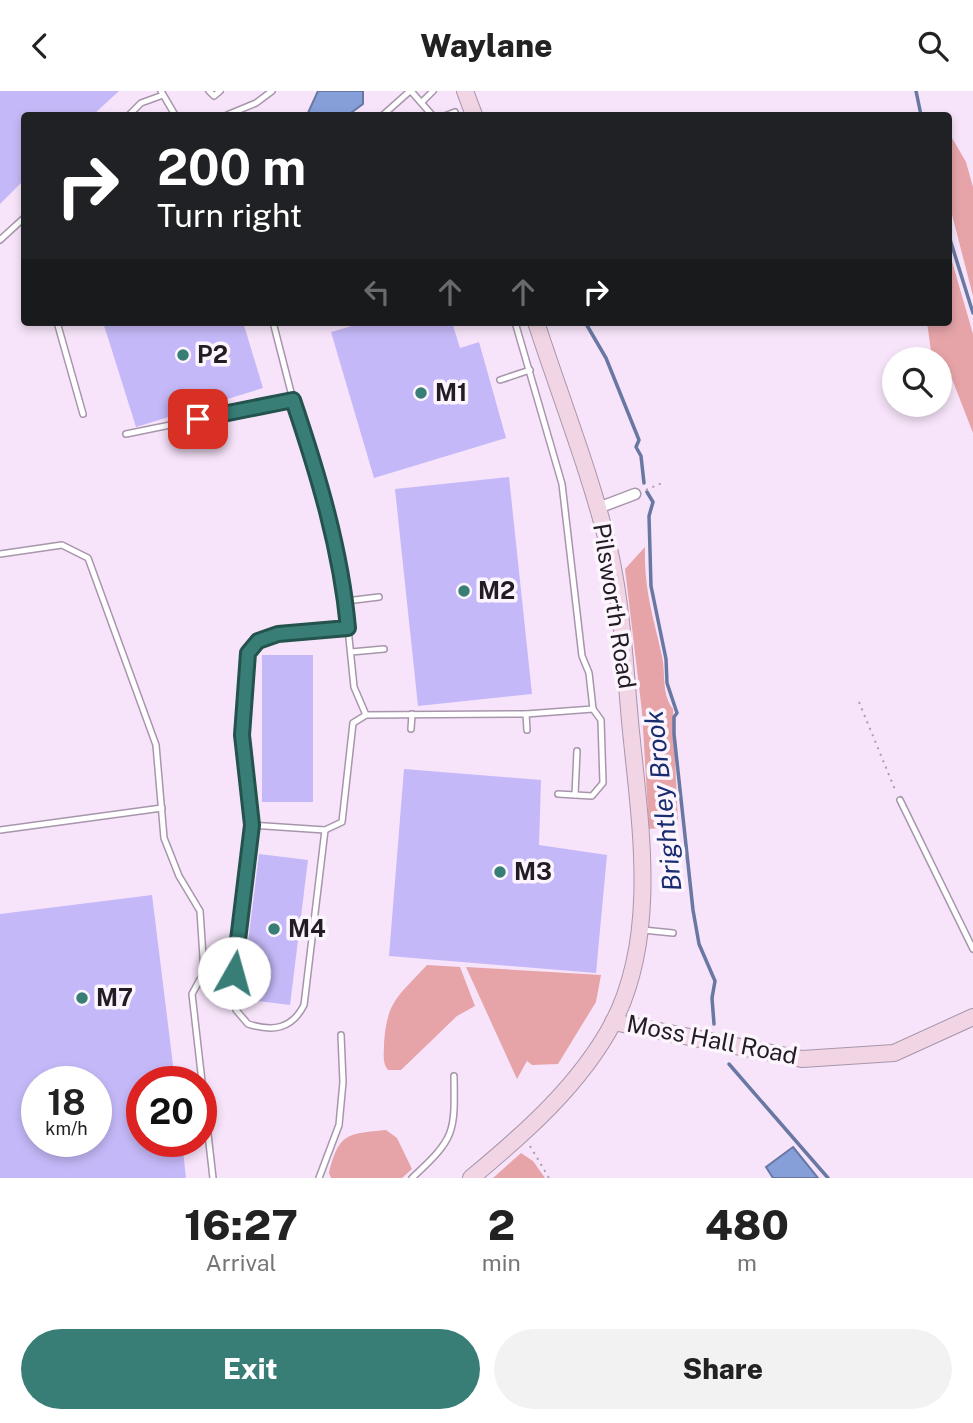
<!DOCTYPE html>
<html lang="en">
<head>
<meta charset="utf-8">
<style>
	:root { --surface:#fff; --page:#f2f2f2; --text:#222; --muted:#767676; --accent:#387e77 }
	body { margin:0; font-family:"Public Sans",sans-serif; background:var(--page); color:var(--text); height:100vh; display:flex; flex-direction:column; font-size:26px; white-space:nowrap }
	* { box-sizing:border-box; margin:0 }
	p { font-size:23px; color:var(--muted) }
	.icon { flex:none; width:38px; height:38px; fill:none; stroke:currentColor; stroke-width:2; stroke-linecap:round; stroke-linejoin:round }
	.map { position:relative; height:1087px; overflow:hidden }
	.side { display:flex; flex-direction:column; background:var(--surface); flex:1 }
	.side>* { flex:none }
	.banner { position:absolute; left:21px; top:21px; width:931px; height:214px; border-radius:7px; box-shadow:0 4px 10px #0003; background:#202124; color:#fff; overflow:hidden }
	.tools { position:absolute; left:882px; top:256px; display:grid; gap:14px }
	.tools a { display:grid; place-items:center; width:70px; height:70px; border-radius:50%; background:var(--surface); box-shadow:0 4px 10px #0003; font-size:35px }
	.speed { position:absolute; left:21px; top:975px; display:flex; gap:14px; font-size:35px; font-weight:700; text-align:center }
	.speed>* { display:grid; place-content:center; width:91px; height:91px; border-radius:50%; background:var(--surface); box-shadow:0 4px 10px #0003; line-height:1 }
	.speed small { font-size:18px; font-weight:400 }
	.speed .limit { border:10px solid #d22; background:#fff; color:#111 }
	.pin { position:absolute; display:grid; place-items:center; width:60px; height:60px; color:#fff; margin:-30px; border-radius:14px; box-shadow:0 4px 10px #0006 }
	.me { position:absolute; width:77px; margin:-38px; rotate:7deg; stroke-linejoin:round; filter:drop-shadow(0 0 5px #0008) }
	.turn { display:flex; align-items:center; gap:24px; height:147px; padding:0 21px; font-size:32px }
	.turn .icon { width:91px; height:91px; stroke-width:2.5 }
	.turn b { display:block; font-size:49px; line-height:60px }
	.lanes { display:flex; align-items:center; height:66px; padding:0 21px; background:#0003; justify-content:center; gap:35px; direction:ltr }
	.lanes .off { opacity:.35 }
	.eta { display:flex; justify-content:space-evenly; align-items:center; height:119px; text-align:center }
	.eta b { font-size:42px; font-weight:800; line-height:49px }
	.action { display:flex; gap:14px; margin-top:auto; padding:14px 21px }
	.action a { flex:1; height:80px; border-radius:42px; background:var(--accent); color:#fff; font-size:28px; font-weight:800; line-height:80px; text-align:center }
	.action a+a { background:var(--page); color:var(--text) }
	header { display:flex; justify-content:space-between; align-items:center; height:91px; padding:0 21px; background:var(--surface); font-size:32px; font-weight:800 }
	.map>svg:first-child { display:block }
</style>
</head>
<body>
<header><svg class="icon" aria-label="back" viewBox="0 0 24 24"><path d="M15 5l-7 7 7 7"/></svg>Waylane<svg class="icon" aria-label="search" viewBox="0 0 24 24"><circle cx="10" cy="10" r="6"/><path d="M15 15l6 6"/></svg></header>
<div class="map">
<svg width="973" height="1087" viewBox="0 0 973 1087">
	<rect width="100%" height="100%" fill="#f7e4fa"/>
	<!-- green -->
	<g fill="#e6a4a8">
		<path d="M948,40L966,71L973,96V205L949,112Z"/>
		<path d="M949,160L973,243V342L952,288L940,289V268H932L927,231H948Z"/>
		<path d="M645,456C644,500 653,524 662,565C666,583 661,602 673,618L678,735L649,738L642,621L625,478Z"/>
		<path d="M427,874L460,876L475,915L457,925L401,979H388C382,971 384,963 384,953C387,909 398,906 427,874Z"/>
		<path d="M466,876L601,884L596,911L558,973L532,974L527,970L517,988Z"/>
		<path d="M386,1039L397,1047L412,1078L402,1087H331L329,1082C339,1041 348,1043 386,1039Z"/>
		<path d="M521,1062L533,1070L545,1087H493Z"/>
	</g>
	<!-- water -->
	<g fill="#879fd9" stroke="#6978a3" stroke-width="2">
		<path d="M318,0H363V13L348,24H307Z"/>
		<path d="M793,1056L818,1087H773L766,1076Z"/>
	</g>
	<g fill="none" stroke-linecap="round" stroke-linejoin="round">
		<!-- stream -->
		<g stroke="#6978a3" stroke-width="3.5">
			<path d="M916,0L921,24"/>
			<path d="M948,142L973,222"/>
			<path d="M585,231L606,267L639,349L636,356L641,365L644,392"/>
			<path d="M647,401L653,411L649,425L651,495L666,568L667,592L677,622L674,626V643L693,819L699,853L715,890L712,907L714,933"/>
			<path d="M729,973L828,1087"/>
		</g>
	</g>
	<!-- building -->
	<g fill="#c5b8f8" fill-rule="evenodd">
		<path d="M0,0H119L93,24H24V89L0,113Z"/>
		<path d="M103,231H243L263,297L136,336Z"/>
		<path d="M366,231H452L460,257L479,251L506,347L374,387L331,241Z"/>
		<path d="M509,386L532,603L418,615L395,398Z"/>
		<rect x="262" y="564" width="51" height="147"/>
		<path d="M404,678L541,689L539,754L607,764L596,882L389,865Z"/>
		<path d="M259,763L308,769L290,914L241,908Z"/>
		<path d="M152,804L175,990H142V1050H182L186,1087H0V823ZM37,990H96V1050H37Z"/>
	</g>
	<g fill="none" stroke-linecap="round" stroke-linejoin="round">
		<defs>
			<g id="lane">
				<path d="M161,0L175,24"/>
				<path d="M209,0L214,5L220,0"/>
				<path d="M411,0L432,24"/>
				<path d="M422,11L433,0"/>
				<path d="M129,24L141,12L163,4"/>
				<path d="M227,24L256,12L272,0"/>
				<path d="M383,24L410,0"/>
				<path d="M447,24L455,21"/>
				<path d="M0,149L24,127"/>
				<path d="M57,231L83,323"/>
				<path d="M273,231L293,309L320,389L345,508L354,596L366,624"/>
				<path d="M500,289L530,279"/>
				<path d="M126,343L293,309"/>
				<path d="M0,463L62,454L88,467L156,654L164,747L179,785L200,820L204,881L192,903L213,1087"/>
				<path d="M346,510L379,506"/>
				<path d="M351,561L384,558"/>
				<path d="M526,623L527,639"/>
				<path d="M411,638L412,623"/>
				<path d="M558,703L592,705L603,692L601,629L593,618"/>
				<path d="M575,704L577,660"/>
				<path d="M900,709L973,858"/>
				<path d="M252,734L325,739L342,731L353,632L366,624L526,623L593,618L589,582L582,565L562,393L515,231"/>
				<path d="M0,739L162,717"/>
				<path d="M325,739L304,914C292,938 273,941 248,933L236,919L233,899L252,734L242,644L246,568L258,550L278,543L348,537"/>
				<path d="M643,839L673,842"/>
				<path d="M319,1087L339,1034L343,991L341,944"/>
				<path d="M412,1087C455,1047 455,1043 454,985"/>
			</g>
			<path id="street" d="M598,417L635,403"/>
			<g id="secondary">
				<path d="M465,0L474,24"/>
				<path d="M613,931L802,968L894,962L973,926"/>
				<path d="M471,1087C524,1043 580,994 613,932C660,841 639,727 630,630C625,574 622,517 610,462C591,383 561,308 536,231"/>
			</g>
		</defs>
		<!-- lane casing -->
		<use href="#lane" stroke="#a796ab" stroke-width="8"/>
		<!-- street casing -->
		<use href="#street" stroke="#a796ab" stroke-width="13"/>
		<!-- secondary casing -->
		<use href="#secondary" stroke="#a796ab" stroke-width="18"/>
		<!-- path -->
		<g stroke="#ab9cad" stroke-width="2" stroke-dasharray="2 5" stroke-linecap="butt">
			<path d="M646,399L662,392"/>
			<path d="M859,611L896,701"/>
			<path d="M530,1055L549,1087"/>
		</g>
		<!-- lane -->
		<use href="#lane" stroke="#fff" stroke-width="5"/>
		<!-- street -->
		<use href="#street" stroke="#fff" stroke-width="10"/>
		<!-- secondary -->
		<use href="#secondary" stroke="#f2d5e4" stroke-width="16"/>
	</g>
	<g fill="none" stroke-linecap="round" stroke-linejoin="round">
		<defs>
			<path id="route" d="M198,328L293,309C318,383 341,459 348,537L278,543L258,550L248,562L242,644L252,734L234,882"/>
		</defs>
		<!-- route casing -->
		<use href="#route" stroke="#24524d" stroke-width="18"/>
		<!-- route -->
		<use href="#route" stroke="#387e77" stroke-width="12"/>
	</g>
	<!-- markers -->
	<g fill="#387e77" stroke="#fdf5fe" stroke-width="2.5">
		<circle cx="183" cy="264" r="7"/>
		<circle cx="421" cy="302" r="7"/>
		<circle cx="464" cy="500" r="7"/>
		<circle cx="500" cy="781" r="7"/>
		<circle cx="274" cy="838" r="7"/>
		<circle cx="82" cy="907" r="7"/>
	</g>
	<g text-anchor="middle" stroke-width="7" stroke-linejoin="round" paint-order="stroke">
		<!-- poi labels -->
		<g font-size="24" font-weight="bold" fill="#231c24" stroke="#fdf5fe" text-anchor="start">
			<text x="197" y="272">P2</text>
			<text x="435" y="310">M1</text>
			<text x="478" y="508">M2</text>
			<text x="514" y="789">M3</text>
			<text x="288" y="846">M4</text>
			<text x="96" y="915">M7</text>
		</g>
		<!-- street labels -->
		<g font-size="24" fill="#231c24" stroke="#fdf5fe">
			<text transform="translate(614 515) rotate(81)" y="8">Pilsworth Road</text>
			<text transform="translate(712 949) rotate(11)" y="8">Moss Hall Road</text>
		</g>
		<!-- water labels -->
		<g font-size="26" font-style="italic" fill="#182c70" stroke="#fdf5fe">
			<text transform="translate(663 710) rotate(-96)" y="9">Brightley Brook</text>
		</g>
	</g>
</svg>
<div class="tools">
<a><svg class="icon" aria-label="search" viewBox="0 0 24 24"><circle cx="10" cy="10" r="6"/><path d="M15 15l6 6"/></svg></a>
</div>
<div class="speed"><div>18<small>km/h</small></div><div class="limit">20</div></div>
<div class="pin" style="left:198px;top:328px;background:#d93025"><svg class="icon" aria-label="arrive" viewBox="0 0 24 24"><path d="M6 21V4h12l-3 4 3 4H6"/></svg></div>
<svg class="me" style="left:234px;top:882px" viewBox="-20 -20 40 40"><circle r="19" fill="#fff"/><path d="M0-13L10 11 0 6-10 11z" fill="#387e77"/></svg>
<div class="banner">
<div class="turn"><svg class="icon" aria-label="right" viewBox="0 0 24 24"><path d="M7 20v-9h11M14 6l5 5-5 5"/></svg><div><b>200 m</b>Turn right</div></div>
<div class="lanes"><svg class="icon off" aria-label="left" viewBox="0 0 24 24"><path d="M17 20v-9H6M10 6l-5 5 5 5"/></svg><svg class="icon off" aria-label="ahead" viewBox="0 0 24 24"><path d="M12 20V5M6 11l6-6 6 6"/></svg><svg class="icon off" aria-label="ahead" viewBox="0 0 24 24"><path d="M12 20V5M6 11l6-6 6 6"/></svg><svg class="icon" aria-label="right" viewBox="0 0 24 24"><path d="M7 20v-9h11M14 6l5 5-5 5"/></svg></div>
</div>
</div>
<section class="side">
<div class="eta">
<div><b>16:27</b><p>Arrival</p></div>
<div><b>2</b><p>min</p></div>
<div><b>480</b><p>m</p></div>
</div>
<div class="action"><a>Exit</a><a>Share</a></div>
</section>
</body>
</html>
